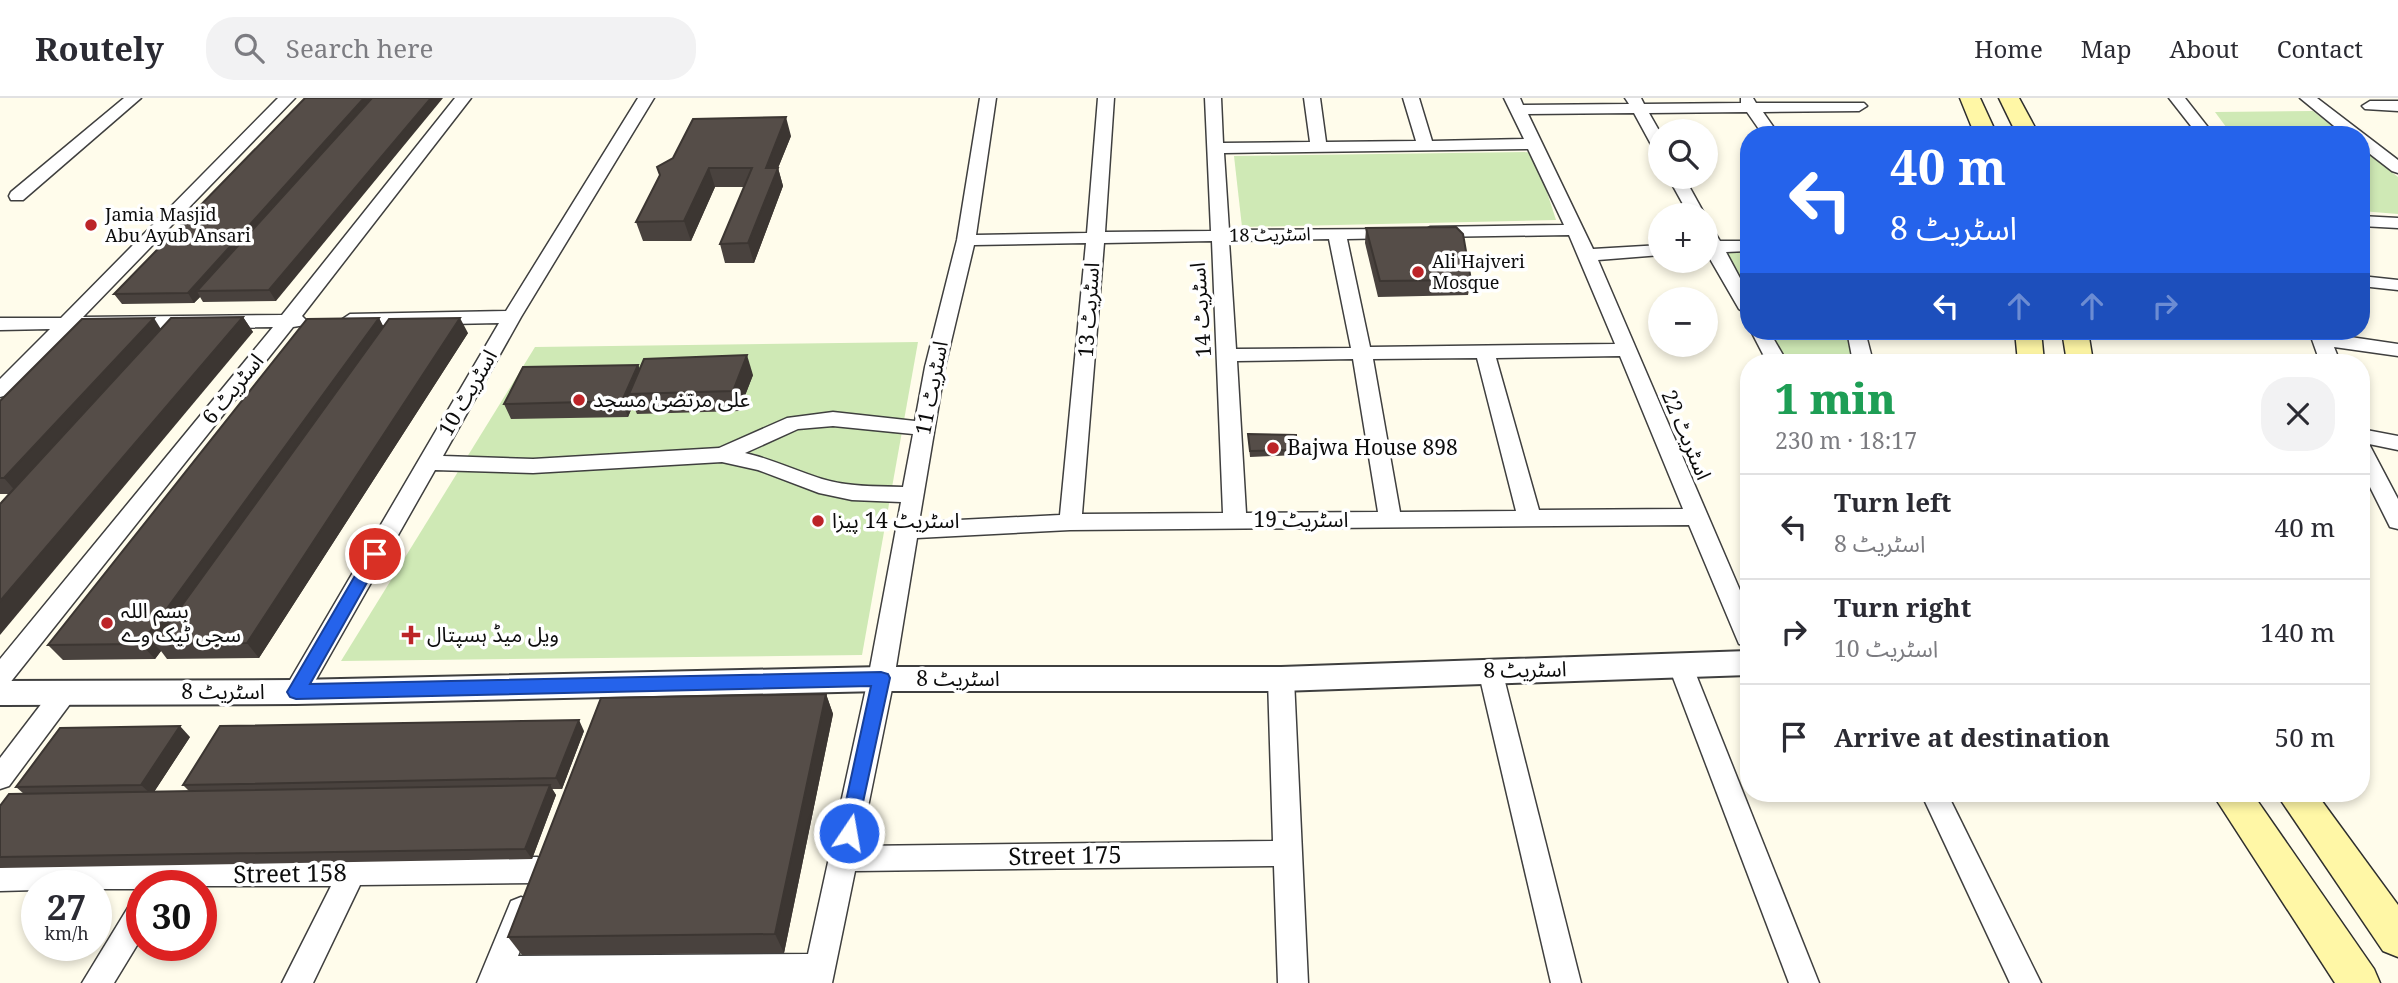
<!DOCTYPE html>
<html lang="en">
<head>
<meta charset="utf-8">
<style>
	:root { --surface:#fff; --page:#f2f2f3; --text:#2b2b33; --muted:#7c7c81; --line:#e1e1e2 }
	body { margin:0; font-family:"Noto Serif","Noto Sans Arabic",serif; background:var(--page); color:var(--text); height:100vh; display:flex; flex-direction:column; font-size:26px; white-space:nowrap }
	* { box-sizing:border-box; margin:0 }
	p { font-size:23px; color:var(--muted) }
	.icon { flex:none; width:38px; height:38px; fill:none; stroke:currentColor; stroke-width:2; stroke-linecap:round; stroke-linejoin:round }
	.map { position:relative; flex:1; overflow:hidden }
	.drawer { position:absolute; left:1740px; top:256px; width:630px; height:448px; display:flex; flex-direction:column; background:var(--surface); border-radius:28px; box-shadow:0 4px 10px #0003 }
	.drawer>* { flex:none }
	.hud { position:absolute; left:1740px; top:28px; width:630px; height:214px; border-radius:28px; box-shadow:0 4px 10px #0003; background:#2563eb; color:#fff; overflow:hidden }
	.fabs { position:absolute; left:1648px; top:21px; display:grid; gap:14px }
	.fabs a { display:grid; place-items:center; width:70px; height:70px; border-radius:50%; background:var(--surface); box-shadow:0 4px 10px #0003; font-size:35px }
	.speed { position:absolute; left:21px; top:772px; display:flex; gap:14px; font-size:35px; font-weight:700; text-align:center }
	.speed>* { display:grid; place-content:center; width:91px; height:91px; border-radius:50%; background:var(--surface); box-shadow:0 4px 10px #0003; line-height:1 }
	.speed small { font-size:18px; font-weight:400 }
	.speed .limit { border:10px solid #d22; background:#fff; color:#111 }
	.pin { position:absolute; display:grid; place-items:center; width:60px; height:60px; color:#fff; margin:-30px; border:4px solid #fff; border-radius:50%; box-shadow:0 2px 7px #0007 }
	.me { position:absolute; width:77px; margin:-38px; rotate:12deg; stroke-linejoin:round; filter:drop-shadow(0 0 5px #0008) }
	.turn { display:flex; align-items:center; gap:24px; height:147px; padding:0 35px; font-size:32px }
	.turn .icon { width:91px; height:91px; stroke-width:2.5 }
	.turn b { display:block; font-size:49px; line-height:60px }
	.lanes { display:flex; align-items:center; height:66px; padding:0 35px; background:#0003; justify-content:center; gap:35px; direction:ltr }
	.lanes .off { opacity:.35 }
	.round { display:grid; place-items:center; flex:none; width:74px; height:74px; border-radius:28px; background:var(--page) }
	.summary { display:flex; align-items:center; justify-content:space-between; height:119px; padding:0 35px }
	h1 { font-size:42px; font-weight:800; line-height:52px; color:#1e9e55 }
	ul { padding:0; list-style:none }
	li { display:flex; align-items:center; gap:21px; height:105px; padding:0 35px; border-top:2px solid var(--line) }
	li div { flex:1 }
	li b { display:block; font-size:26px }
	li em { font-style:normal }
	header { display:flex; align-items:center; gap:42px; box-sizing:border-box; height:98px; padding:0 35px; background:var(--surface); border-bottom:2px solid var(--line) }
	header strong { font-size:33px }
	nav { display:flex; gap:38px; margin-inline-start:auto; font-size:24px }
	.search { width:490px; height:63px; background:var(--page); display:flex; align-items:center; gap:18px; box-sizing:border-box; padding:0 24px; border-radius:28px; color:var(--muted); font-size:26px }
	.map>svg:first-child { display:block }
</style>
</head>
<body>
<header>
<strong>Routely</strong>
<div class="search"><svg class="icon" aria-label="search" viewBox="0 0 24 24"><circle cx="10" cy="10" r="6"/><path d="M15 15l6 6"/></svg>Search here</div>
<nav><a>Home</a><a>Map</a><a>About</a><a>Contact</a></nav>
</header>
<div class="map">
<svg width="2398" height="885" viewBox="0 0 2398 885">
	<rect width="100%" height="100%" fill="#fffceb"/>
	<!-- green -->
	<g fill="#cfe9b5">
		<path d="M2313,13L2343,37H2232L2215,14Z"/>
		<path d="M2361,50L2398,79V116L2361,113Z"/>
		<path d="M1534,54L1556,122L1242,129L1234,58Z"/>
		<path d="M1748,150V204L1719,151Z"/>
		<path d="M1764,233H1853L1860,264H1781Z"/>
		<path d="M918,244L862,557L341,563L535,249Z"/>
	</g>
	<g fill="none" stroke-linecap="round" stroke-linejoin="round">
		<defs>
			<g id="minor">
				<path d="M124,0H141L23,102H11L9,98L11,94Z"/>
				<path d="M278,0H295L83,219L282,217L455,0H471L302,218L307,223L305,227L293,229L9,586L0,589V561L273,229L72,231L7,297L0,299V281L50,231L0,232V220H61Z"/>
				<path d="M638,0H654L521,219L443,358L533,361L719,350L787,320L833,314L915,323L925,269L957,142L980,0H996L976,137L1087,135L1098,0H1114L1105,134L1211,133L1205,0H1221L1223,45L1310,44L1304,0H1320L1326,44L1416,43L1403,0H1419L1432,43L1524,41L1504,0H1520L1523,7L1629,6L1625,0H1641L1644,6L1741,5V0H1753L1756,5H1864L1867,8L1859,13L1763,14L1779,37H1763L1747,14L1649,15L1661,36V55L1653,50L1634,15L1528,16L1593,151L1661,147V157L1598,162L1748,511V548L1739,546L1736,539L1689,427L1070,432L917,440L894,581L860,748L1273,743L1268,581L1272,574L1281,571L1290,574L1294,581L1308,885H1278L1274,768L855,773L832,885H477L511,803L521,799L531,803L536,812L518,858L808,856L868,581L901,404L852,402L819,395L758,372L722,364L533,375L435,372L305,601L296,604L287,601L283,594L499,225L350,228L341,222L350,216L506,213ZM1528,51L1564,127L1430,129L1421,134L1430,139L1569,137L1615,246L1370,249L1347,141L1396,140L1405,135L1402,131L1229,132L1224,55ZM1329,141L1351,250L1236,251L1229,143ZM1212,143L1223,415L1082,416L1104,145ZM1086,145L1060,417L919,424L945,269L974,147ZM1620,258L1683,411L1539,412L1496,260ZM1477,260L1516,413L1400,414L1373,261ZM1353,261L1378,414L1246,415L1237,263ZM833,328L913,336L903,389C876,388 848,389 822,381C796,373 772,361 745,355L798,331Z"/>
				<path d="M2169,0H2185L2214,37H2198Z"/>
				<path d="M2300,0H2317L2398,62V75L2392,73L2361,49V37H2345Z"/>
				<path d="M2370,3H2398V13L2365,11L2362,8Z"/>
				<path d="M1668,79H1684L1705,117H1689Z"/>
				<path d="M2361,118L2398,120V130L2361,128Z"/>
				<path d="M1706,129L1712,130L1720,143H1748V153L1726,154L1748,195V217L1739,211L1706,154Z"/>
				<path d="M2361,178L2398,182V192L2361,188Z"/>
				<path d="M1751,233H1769L1787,264H1767Z"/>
				<path d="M1847,233H1865L1873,264H1853Z"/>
				<path d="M2309,233H2328L2330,236L2398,246V258L2334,249L2340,264H2320Z"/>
				<path d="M2361,331L2398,338V352L2369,346L2398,401V431L2390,429L2361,371Z"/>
				<path d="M1681,559L1690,562L1693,569L1819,885H1789L1669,569L1672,562Z"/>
				<path d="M1490,562L1499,565L1502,572L1581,885H1551L1478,572L1481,565Z"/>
				<path d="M64,585L73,588L77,595L73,602L9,688L0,691V660L55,588Z"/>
				<path d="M1921,695H1947L2041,885H2010Z"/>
				<path d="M537,759L547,763L551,772L547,781L537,785L360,787L313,885H282L331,788H142V791H96V788H37V792L0,793V767Z"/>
				<path d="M142,799V839L114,885H82L132,803Z"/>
			</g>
			<path id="tertiary" d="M1748,553V577L1281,593H881L296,606L0,607V583L296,582L881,569H1281Z"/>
			<g id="secondary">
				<path d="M1960,0H1980L1997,37H1975Z"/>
				<path d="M1999,0H2019L2039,37H2017Z"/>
				<path d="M2015,233H2041L2044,264H2018Z"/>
				<path d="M2062,233H2088L2093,264H2067Z"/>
				<path d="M2212,695H2252L2374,871L2380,885H2335Z"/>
				<path d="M2276,695H2316L2398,807V859L2383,853Z"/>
			</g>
		</defs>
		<!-- minor casing -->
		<use href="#minor" stroke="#3f3f3f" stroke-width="3"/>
		<!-- tertiary casing -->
		<use href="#tertiary" stroke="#3f3f3f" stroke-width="4"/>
		<!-- secondary casing -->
		<use href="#secondary" stroke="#2e2e2e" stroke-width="3"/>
		<!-- minor -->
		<use href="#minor" fill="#fff" fill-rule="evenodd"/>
		<!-- tertiary -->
		<use href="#tertiary" fill="#fff" fill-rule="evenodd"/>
		<!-- secondary -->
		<use href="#secondary" fill="#fff7a6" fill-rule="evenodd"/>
	</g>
	<!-- wall -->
	<g fill="#49423e">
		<path d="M305,0L276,203L203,204L200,199L194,205L122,206L114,196Z"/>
		<path d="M791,38L778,70L783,88L754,165H725L720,146L744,89H715L691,143H643L636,124L660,78L657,69Z"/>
		<path d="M1366,130L1471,182L1468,197L1378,199L1365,145Z"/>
		<path d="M243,219L253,234L9,396H0V303L161,231Z"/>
		<path d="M379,220L383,228L468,235L259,560L167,561L161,553L155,561L63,562L48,547Z"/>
		<path d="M638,267L640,271L753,277L739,313L637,316L633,307L628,319L511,321L504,306Z"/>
		<path d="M1248,336L1297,352V357L1250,359Z"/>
		<path d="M826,596L833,616L784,855L522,857L508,839Z"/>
		<path d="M584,633L562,691H552L556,697L532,761L0,770V708L24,696L16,689L190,639L154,694L189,693L183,687Z"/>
	</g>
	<!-- shaded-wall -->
	<g fill="#3c3632">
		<path d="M364,0H377L197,193L200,199L194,205L188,195Z"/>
		<path d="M431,0H443L276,203L269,192Z"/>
		<path d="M786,19L791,38L778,70L783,88L754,165L748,145L766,70Z"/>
		<path d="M709,70L715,89L691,143L684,123Z"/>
		<path d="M243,219L253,234L0,537V503Z"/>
		<path d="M154,220L164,236L18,396L4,380Z"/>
		<path d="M379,220L387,236L154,546L161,553L155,561L141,546Z"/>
		<path d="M460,220L468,235L259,560L247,545Z"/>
		<path d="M747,257L753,277L739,313L733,293Z"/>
		<path d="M638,267L644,282L629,296L633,307L628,319L622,303Z"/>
		<path d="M826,596L833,616L784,855L775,836Z"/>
		<path d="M579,622L584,633L562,691L556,680Z"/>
		<path d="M180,628L190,639L152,697L141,687Z"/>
		<path d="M550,687L556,697L532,761L525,751Z"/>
	</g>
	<!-- building -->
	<g fill="#554d48" stroke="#3c3632" stroke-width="2">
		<path d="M305,0H364L188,195L114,196Z"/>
		<path d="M372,0H431L269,192L197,193Z"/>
		<path d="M786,19L766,70H778L748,145L720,146L752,70H709L684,123L636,124L660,77L657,69L673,60L693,21Z"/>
		<path d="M1456,129L1463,136L1471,182L1380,183L1366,130Z"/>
		<path d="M243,219L0,503V406L171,220Z"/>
		<path d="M154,220L4,380H0V303L82,221Z"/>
		<path d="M379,220L141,546L48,547L307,221Z"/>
		<path d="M460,220L247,545L154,546L389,221Z"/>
		<path d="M747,257L733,293L629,296L644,261Z"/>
		<path d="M638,267L622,303L504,306L523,269Z"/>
		<path d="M1248,336L1296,337L1297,352L1250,353Z"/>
		<path d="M826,596L775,836L508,839L601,600Z"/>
		<path d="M579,622L556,680L183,687L220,628Z"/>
		<path d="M180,628L141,687L16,689L60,630Z"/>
		<path d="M550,687L525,751L0,759V708L9,696Z"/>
	</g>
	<!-- route -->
	<path fill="#2563eb" stroke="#184099" stroke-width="2" d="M375,450L383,456L310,586L881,574L888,576L890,580L855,741L849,744L842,741L839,735L871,588L296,601L290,599L287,594L290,589L370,452Z"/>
	<!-- markers -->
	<g fill="#bc2428" stroke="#fff" stroke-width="2.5">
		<circle cx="91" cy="127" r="7"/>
		<circle cx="1418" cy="174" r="7"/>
		<circle cx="579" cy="302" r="7"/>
		<circle cx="1273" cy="350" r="7"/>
		<circle cx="818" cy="423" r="7"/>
		<circle cx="107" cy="525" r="7"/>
		<path d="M407.5 526.5h7v7h7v7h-7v7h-7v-7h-7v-7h7z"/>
	</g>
	<g text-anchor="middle" stroke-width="7" stroke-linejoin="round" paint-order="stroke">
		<!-- far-poi labels -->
		<g font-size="18" fill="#0c0c0c" stroke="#fff" text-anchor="start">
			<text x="105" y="123">Jamia Masjid<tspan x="105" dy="21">Abu Ayub Ansari</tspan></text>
			<text x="1432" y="170">Ali Hajveri<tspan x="1432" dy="21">Mosque</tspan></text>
		</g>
		<!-- far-street labels -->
		<g font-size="18" fill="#0c0c0c" stroke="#fff">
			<text transform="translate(1270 137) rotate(-1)" y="6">اسٹریٹ 18</text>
		</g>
		<!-- street labels -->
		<g font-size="21" fill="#0c0c0c" stroke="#fff">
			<text transform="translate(1089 212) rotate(-86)" y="7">اسٹریٹ 13</text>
			<text transform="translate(1201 212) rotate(-94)" y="7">اسٹریٹ 14</text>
			<text transform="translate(932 290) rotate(-79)" y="7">اسٹریٹ 11</text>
			<text transform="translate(233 291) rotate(-51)" y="7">اسٹریٹ 6</text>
			<text transform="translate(468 295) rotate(-60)" y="7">اسٹریٹ 10</text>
			<text transform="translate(1686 337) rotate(67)" y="7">اسٹریٹ 22</text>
			<text x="1301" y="429">اسٹریٹ 19</text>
			<text transform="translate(1525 572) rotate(-1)" y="7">اسٹریٹ 8</text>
			<text x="958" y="588">اسٹریٹ 8</text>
			<text x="223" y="601">اسٹریٹ 8</text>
		</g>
		<!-- poi labels -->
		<g font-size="21" fill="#0c0c0c" stroke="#fff" text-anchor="start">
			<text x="593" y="309">علی مرتضیٰ مسجد</text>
			<text x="1287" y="357">Bajwa House 898</text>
			<text x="832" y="430">اسٹریٹ 14 پیزا</text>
			<text x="121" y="520">بسم اللہ<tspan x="121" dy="24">سجی ٹیک وے</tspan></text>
			<text x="427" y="544">ویل میڈ ہسپتال</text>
		</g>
		<!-- near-street labels -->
		<g font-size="24" fill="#0c0c0c" stroke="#fff">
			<text transform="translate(1065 758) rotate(-1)" y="8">Street 175</text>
			<text transform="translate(290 776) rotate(-1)" y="8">Street 158</text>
		</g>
	</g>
</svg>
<div class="fabs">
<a><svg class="icon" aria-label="search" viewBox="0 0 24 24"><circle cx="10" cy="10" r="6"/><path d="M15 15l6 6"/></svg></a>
<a>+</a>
<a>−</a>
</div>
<div class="speed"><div>27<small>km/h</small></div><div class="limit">30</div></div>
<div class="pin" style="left:375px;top:456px;background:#d93025"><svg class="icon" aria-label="arrive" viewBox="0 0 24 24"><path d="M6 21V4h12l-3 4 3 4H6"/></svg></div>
<svg class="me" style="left:849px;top:735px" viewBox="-20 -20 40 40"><circle r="17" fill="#2563eb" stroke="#fff" stroke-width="3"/><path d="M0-11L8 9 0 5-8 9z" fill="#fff"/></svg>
<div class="hud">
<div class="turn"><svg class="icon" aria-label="left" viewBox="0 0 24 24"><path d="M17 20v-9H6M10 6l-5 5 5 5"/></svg><div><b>40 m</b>اسٹریٹ 8</div></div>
<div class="lanes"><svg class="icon" aria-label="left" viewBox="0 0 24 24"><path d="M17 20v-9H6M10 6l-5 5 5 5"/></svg><svg class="icon off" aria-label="ahead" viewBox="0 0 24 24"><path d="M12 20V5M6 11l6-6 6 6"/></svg><svg class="icon off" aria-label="ahead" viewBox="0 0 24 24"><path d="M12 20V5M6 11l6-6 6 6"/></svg><svg class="icon off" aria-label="right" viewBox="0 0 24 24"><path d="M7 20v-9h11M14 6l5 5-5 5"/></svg></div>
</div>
<section class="drawer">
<div class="summary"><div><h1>1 min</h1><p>230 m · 18:17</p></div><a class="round"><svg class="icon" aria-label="close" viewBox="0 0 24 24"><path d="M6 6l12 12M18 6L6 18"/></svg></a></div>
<ul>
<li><svg class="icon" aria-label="left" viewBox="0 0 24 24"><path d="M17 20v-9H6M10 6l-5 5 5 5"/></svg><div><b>Turn left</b><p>اسٹریٹ 8</p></div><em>40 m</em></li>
<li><svg class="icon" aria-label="right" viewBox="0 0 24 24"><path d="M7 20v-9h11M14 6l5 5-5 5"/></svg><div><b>Turn right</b><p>اسٹریٹ 10</p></div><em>140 m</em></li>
<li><svg class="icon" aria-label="arrive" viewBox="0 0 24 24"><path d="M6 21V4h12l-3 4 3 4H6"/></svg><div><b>Arrive at destination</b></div><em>50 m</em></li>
</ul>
</section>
</div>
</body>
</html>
